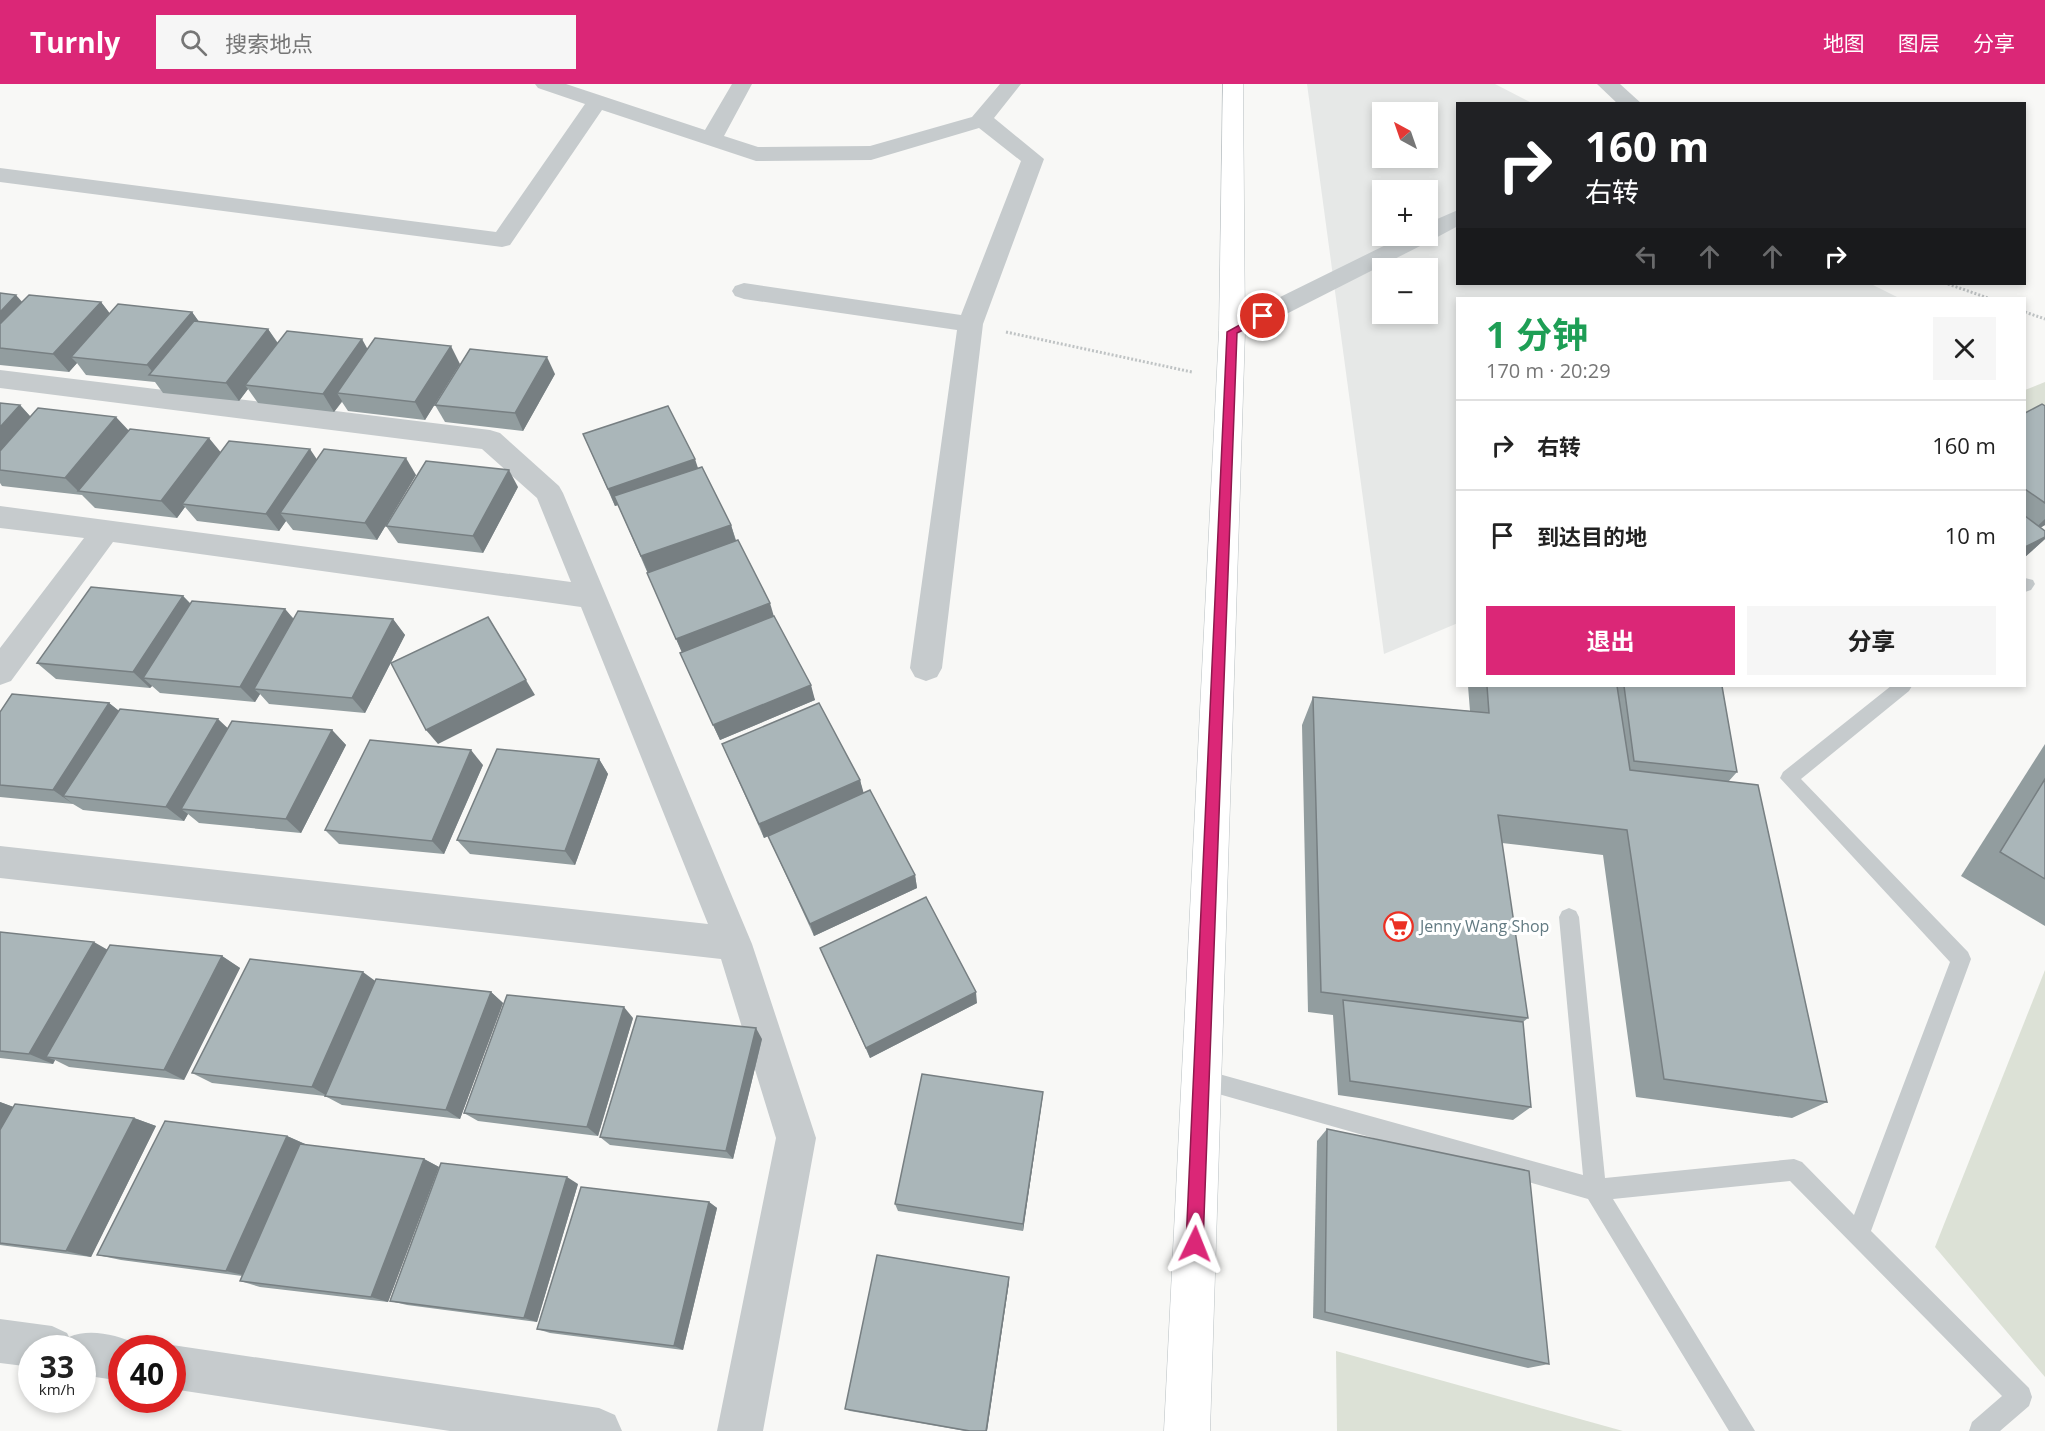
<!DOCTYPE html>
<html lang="zh">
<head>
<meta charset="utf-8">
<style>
	:root { --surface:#fff; --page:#f6f6f6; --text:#222; --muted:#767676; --line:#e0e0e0; --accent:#db2777 }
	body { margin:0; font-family:"Open Sans","Noto Sans SC",sans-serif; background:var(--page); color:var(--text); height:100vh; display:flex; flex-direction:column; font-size:22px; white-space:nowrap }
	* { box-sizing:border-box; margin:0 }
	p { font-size:20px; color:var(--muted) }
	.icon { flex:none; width:33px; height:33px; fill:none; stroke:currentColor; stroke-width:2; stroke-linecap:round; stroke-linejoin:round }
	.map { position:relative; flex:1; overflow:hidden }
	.drawer { position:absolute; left:1456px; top:213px; width:570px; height:390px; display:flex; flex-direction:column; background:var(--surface); border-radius:0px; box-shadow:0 3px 9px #0003 }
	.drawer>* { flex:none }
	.guide { position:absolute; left:1456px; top:18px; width:570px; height:183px; border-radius:0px; box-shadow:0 3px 9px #0003; background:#202124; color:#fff; overflow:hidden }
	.needle { width:39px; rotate:320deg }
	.controls { position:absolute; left:1372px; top:18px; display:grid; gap:12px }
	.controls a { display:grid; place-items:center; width:66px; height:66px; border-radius:0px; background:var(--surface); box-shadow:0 3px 9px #0003; font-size:30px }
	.speed { position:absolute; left:18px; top:1251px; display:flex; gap:12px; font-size:30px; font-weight:700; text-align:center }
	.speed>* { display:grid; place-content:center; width:78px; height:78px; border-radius:50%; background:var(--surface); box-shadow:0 3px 9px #0003; line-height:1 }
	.speed small { font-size:15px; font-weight:400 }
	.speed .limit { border:9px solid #d22; background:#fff; color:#111 }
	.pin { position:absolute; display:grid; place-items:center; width:51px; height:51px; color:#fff; margin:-26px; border:3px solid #fff; border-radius:50%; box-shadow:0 2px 6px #0007 }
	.me { position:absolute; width:66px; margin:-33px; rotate:2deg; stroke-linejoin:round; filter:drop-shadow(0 0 4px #0008) }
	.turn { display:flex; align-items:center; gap:21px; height:126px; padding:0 30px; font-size:27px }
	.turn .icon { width:78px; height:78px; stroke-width:2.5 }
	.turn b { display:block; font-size:42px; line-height:51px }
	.lanes { display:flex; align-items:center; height:57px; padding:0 30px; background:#0003; justify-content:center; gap:30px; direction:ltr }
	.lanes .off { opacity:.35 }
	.round { display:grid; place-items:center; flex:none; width:63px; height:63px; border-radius:0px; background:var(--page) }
	.summary { display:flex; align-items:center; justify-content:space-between; height:102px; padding:0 30px }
	h1 { font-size:36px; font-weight:700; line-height:45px; color:#1e9e55 }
	.button { display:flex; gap:12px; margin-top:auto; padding:12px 30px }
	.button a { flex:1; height:69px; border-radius:0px; background:var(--accent); color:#fff; font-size:24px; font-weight:700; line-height:69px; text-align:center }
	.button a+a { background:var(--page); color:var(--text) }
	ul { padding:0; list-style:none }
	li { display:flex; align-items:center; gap:18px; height:90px; padding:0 30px; border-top:2px solid var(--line) }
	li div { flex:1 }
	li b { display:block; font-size:22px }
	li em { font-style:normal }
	header { display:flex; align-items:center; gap:36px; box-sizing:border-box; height:84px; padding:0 30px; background:var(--accent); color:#fff }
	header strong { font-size:28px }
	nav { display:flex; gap:33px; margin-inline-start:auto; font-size:21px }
	.search { width:420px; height:54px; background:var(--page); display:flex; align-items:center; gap:15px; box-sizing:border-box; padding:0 21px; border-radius:0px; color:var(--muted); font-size:22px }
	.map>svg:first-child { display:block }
</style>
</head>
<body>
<header>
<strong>Turnly</strong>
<div class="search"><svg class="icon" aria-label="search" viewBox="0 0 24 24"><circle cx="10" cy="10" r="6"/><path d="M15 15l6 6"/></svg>搜索地点</div>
<nav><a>地图</a><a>图层</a><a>分享</a></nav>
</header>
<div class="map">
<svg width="2045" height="1347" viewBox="0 0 2045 1347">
	<rect width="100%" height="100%" fill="#f8f8f6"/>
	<!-- built -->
	<path fill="#e6e8e7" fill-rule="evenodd" d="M1307,0H1495L1532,19L1458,20V200H1871L1899,214H1458V539L1384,570ZM1383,28H1428V74H1383ZM1383,106H1428V152H1383ZM1383,184H1428V230H1383Z"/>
	<!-- green -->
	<g fill="#dce1d6">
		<path d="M2045,298V352L2025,339V306Z"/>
		<path d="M2045,886V1293L1935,1163Z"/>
		<path d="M1336,1267L1623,1347H1337Z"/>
	</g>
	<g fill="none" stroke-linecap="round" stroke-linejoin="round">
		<defs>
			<path id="secondary" d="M1223,0H1243L1245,247L1210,1347H1164L1219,247Z"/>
		</defs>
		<!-- secondary casing -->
		<use href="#secondary" stroke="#b8bfc2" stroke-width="1"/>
		<!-- path -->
		<g stroke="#bfc3c4" stroke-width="3" stroke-dasharray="2 2" stroke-linecap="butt">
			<path d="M1948,200L1988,214"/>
			<path d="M2025,228L2045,235"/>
			<path d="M1006,248L1192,288"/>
		</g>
		<!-- lane -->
		<g fill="#c6cbcd" fill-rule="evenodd">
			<path d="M2025,494L2033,496L2035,500L2031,506L2025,508Z"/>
			<path d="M1891,602H1912L1909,607L1801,695L1968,868L1971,875L1871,1147L2029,1304L2032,1313L2029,1322L2000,1347H1969L1972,1338L2002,1312L1790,1097L1613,1115L1755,1347H1729L1588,1115L1194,1003L1190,996L1194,989L1201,985L1583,1091L1559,833L1562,827L1569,824L1576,827L1579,833L1605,1094L1794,1075L1802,1078L1854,1131L1950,878L1780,694L1783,688Z"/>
		</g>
		<!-- street -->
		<g fill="#c6cbcd" fill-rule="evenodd">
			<path d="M535,0H566L705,46L732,0H752L724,52L758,63L870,62L972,33L1000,0H1021L994,34L1044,75L983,240L942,584L937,593L926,597L915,593L910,584L957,246L744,215L735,212L732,207L735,202L744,199L961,231L1021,77L979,44L871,76L756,77L602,26L510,161L502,163L0,98V84L496,148L585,20L538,4Z"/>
			<path d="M1597,0H1620L1642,20H1618Z"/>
			<path d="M1458,126V142L1430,157L1241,253L1232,255L1223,253L1219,247L1223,241L1404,152H1428V139Z"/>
			<path d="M0,286L490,346L500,349L559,402L563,409L752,860L816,1054L763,1347H717L776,1054L721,875L0,794V762L708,840L581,523L113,458L11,597L0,601V564L84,454L0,444V422L571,498L537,414L482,365L0,304Z"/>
			<path d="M0,1235L52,1242L67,1249L69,1253C90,1244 117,1251 137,1260L140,1264H122V1297L82,1291V1264H32V1283L0,1279Z"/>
			<path d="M172,1261L599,1324L615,1331L622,1347H450L172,1305V1264H164Z"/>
		</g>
		<!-- secondary -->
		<use href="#secondary" fill="#fff" fill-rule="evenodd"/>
	</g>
	<!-- wall -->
	<g fill="#929d9f">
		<path d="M0,209L22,218H101L110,230L192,228L199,238L268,245L278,259L368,265L460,280L425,336L348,327L342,318L334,328L258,319L248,305L239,317L163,309L155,298L86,291L77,279L69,288L0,281Z"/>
		<path d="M555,290L523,347L445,338L435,321Z"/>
		<path d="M0,319L20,321L30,332L128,346L220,368L317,375L416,391L377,456L293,446L286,437L279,447L197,437L185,423L177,434L95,424L82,411L2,402L0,399Z"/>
		<path d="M2045,322V441L2040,444L2045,447V455L2025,473V329Z"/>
		<path d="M583,350L698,384L731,441L736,456L815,616L720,656L687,584L680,569L682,568L618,421L615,422Z"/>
		<path d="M518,403L483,469L398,459L386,442Z"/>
		<path d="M183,512L191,520L285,525L294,535H393L405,551L365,629L269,620L260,610L255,618L160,609L152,602L150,604L56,595L37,579Z"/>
		<path d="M1468,602H1722L1737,688L1728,698L1827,1018L1792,1034L1636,1013L1603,771L1502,759L1528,934L1523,938L1531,1023L1513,1036L1338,1011L1333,931L1308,928L1302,641L1313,613L1470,627Z"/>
		<path d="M109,619L119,627L228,644L332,646L346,661L301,749L199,739L188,730L184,737L83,726L73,720L0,713V628Z"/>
		<path d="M722,660L860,696L863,709L915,791L917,804L814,852L768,752L764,754Z"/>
		<path d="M2045,660V842L1961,792Z"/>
		<path d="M599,675L608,690L575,781L470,770L457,756Z"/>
		<path d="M483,681L444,770L339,760L325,746Z"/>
		<path d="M0,848L107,866L222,872L240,884L184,996L69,983L55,976L53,980L0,974Z"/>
		<path d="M820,864L977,919L870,974Z"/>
		<path d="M375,897L491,908L503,919L460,1035L342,1021L325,1012L212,999L192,989Z"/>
		<path d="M633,934L598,1052L478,1037L464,1029Z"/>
		<path d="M762,955L733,1075L610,1061L600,1053Z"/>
		<path d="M1043,1008L1042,1017L1023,1147L898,1127L895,1120Z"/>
		<path d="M0,1018L13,1023L134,1034L156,1042L91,1173L0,1161Z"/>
		<path d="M1327,1045L1549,1280L1528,1284L1313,1234L1317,1057Z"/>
		<path d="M287,1052L305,1060L304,1061L424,1075L439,1083L388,1218L260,1203L240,1197L242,1192L121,1176L97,1171Z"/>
		<path d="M578,1100L537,1238L407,1221L390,1217Z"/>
		<path d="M709,1118L717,1124L683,1266L550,1249L537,1245Z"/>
		<path d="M1009,1193V1198L987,1347H965L850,1327L845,1325Z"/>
	</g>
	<!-- shaded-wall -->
	<g fill="#777f82">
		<path d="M16,211L32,229L0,262V228Z"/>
		<path d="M101,218L115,236L71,273L77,279L69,288L53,270Z"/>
		<path d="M192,228L205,246L155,291L147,281Z"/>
		<path d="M268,245L280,263L245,301L248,305L239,317L226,299Z"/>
		<path d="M362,255L372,273L337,309L342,317L334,328L323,310Z"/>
		<path d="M451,262L460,280L425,336L415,318Z"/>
		<path d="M547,273L555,290L523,347L515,329Z"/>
		<path d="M20,321L36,339L0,380V343Z"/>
		<path d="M116,333L132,350L78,407L82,411L65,394Z"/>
		<path d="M209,354L223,371L182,420L185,423L177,434L161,417Z"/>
		<path d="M310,365L322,383L280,429L286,437L279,447L266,430Z"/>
		<path d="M406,374L416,391L377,456L365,439Z"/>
		<path d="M695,375L701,393L615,422L608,405Z"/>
		<path d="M509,386L518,403L483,469L473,452Z"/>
		<path d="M2045,435V441L2029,450Z"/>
		<path d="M731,441L736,458L648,489L641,472Z"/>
		<path d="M2045,453V455L2025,473V463Z"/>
		<path d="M183,512L198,528L143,594L152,602L150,604L133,588Z"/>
		<path d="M770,519L775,536L683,571L676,555Z"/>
		<path d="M285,525L299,542L254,605L260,610L255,618L240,603Z"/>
		<path d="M488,533L535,611L438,660L426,646Z"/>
		<path d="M393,535L405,551L365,629L352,614Z"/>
		<path d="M811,601L815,616L720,656L713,641Z"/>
		<path d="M109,619L128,634L63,712L73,720L53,706Z"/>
		<path d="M218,635L234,650L181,725L188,730L184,737L166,723Z"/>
		<path d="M332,646L346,661L301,749L286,735Z"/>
		<path d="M471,666L483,681L444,770L432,757Z"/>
		<path d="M599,675L608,690L575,781L565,767Z"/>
		<path d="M860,696L864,710L764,754L759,740Z"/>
		<path d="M915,791L917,804L814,852L810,840Z"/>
		<path d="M94,858L115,870L46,973L55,976L53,980L29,970Z"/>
		<path d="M222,872L240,884L184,996L164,986Z"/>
		<path d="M363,888L378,899L329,1013L312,1003Z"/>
		<path d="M491,908L503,919L460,1035L446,1026Z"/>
		<path d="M976,908L977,919L870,974L866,964Z"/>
		<path d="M624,923L633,934L598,1052L587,1043Z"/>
		<path d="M756,944L762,955L733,1075L726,1067Z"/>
		<path d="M1043,1008L1042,1017L1023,1147V1140Z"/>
		<path d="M0,1018L22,1026L0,1065Z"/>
		<path d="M134,1034L156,1042L91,1173L66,1167Z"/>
		<path d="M287,1052L305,1060L247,1192L226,1187Z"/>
		<path d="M424,1075L439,1083L388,1218L371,1213Z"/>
		<path d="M567,1093L578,1100L537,1238L524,1234Z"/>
		<path d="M709,1118L717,1124L683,1266L674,1262Z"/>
		<path d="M1009,1193V1198L987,1347H986Z"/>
	</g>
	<!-- building -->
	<g fill="#aab6b9" stroke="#777f82" stroke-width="1.5">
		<path d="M0,209L16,211L0,228Z"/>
		<path d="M29,211L101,218L53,270L0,264V240Z"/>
		<path d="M118,220L192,228L147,281L71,273Z"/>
		<path d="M194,237L268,245L226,299L149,291Z"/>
		<path d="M287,247L362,255L323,310L245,301Z"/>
		<path d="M375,254L451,262L415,318L337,309Z"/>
		<path d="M470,265L547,273L515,329L435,321Z"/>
		<path d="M0,319L20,321L0,343Z"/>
		<path d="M2042,320L2045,322V419L2025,405V329Z"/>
		<path d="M668,322L695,375L608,405L583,350Z"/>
		<path d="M38,324L116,333L65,394L0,386V367Z"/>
		<path d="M130,345L209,354L161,417L78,407Z"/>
		<path d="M229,357L310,365L266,430L182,420Z"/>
		<path d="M324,365L406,374L365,439L280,429Z"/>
		<path d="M426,377L509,386L473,452L386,442Z"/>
		<path d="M702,383L731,441L641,472L614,412Z"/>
		<path d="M2025,432L2045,447V453L2025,463Z"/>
		<path d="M738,456L770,519L676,555L647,489Z"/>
		<path d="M91,503L183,512L133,588L37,579Z"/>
		<path d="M192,517L285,525L240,603L143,594Z"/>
		<path d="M298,527L393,535L352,614L254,605Z"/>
		<path d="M774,532L811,601L713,641L680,569Z"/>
		<path d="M488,533L526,596L426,646L391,579Z"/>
		<path d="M1487,602H1617L1630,686L1758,701L1827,1018L1664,995L1627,746L1498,731L1528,934L1321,908L1313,613L1489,629Z"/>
		<path d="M1624,602H1722L1737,688L1634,677Z"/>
		<path d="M12,610L109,619L53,706L0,701V628Z"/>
		<path d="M819,619L860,696L759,740L722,660Z"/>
		<path d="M120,625L218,635L166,723L63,712Z"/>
		<path d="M232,637L332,646L286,735L181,725Z"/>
		<path d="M370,656L471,666L432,757L325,746Z"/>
		<path d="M497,665L599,675L565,767L457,756Z"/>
		<path d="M2045,695V795L2000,768Z"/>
		<path d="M870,706L915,791L810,840L768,752Z"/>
		<path d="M926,813L976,908L866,964L820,864Z"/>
		<path d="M0,848L94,858L29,970L0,967Z"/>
		<path d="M110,861L222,872L164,986L46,973Z"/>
		<path d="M250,875L363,888L312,1003L192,989Z"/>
		<path d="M376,895L491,908L446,1026L325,1012Z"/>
		<path d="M507,911L624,923L587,1043L464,1029Z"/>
		<path d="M1343,916L1523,938L1531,1023L1350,997Z"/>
		<path d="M637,932L756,944L726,1067L600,1053Z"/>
		<path d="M922,990L1043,1008L1023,1140L895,1120Z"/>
		<path d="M15,1020L134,1034L66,1167L0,1159V1046Z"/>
		<path d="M165,1037L287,1052L226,1187L97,1171Z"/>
		<path d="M1327,1045L1529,1087L1549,1280L1325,1228Z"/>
		<path d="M300,1060L424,1075L371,1213L240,1197Z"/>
		<path d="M441,1079L567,1093L524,1234L390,1217Z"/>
		<path d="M581,1103L709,1118L674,1262L537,1245Z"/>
		<path d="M877,1171L1009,1193L986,1347H970L845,1325Z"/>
	</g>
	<!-- route -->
	<path fill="#db2777" stroke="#8e194d" stroke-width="1.5" d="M1263,228L1267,229V234L1237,249L1203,1160L1201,1166L1195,1168L1189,1166L1186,1160L1227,248Z"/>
	<!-- icons -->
	<defs>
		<symbol id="supermarket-ring" viewBox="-11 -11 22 22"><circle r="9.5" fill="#fff" stroke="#eb3023" stroke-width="1.5"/><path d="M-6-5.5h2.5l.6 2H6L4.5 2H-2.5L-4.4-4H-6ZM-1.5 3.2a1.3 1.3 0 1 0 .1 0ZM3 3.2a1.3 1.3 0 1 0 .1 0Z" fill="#eb3023"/></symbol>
	</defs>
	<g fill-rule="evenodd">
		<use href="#supermarket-ring" x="1382" y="826" width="33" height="33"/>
	</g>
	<g text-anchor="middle" stroke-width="6" stroke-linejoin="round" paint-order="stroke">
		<!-- poi labels -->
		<g font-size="16" fill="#627a82" stroke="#fff" text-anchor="start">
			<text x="1420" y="848">Jenny Wang Shop</text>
		</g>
	</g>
</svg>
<div class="controls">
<a><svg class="needle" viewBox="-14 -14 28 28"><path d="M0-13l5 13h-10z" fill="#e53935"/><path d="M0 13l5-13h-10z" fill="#767676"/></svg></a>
<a>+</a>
<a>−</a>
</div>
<div class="speed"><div>33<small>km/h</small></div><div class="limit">40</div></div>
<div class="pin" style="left:1263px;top:232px;background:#d93025"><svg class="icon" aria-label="arrive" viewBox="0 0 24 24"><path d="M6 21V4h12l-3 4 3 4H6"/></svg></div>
<svg class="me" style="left:1195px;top:1160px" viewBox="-20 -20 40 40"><path d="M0-17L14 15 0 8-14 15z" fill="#db2777" stroke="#fff" stroke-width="4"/></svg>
<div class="guide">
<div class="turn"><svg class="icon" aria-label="right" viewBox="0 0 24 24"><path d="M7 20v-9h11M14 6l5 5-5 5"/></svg><div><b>160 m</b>右转</div></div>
<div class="lanes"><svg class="icon off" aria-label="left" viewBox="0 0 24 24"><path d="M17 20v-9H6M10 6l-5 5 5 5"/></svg><svg class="icon off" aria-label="ahead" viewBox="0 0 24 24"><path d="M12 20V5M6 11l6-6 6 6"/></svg><svg class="icon off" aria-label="ahead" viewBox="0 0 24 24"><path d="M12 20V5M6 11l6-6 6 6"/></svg><svg class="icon" aria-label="right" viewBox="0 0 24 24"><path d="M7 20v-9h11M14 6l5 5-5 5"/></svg></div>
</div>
<section class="drawer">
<div class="summary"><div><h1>1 分钟</h1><p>170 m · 20:29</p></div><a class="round"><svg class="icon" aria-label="close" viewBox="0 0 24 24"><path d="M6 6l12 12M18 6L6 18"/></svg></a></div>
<ul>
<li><svg class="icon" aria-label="right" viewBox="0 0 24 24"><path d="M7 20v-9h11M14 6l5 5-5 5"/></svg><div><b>右转</b></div><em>160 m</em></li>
<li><svg class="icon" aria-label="arrive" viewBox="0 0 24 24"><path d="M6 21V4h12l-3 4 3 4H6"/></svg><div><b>到达目的地</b></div><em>10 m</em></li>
</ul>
<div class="button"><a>退出</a><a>分享</a></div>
</section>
</div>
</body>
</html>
